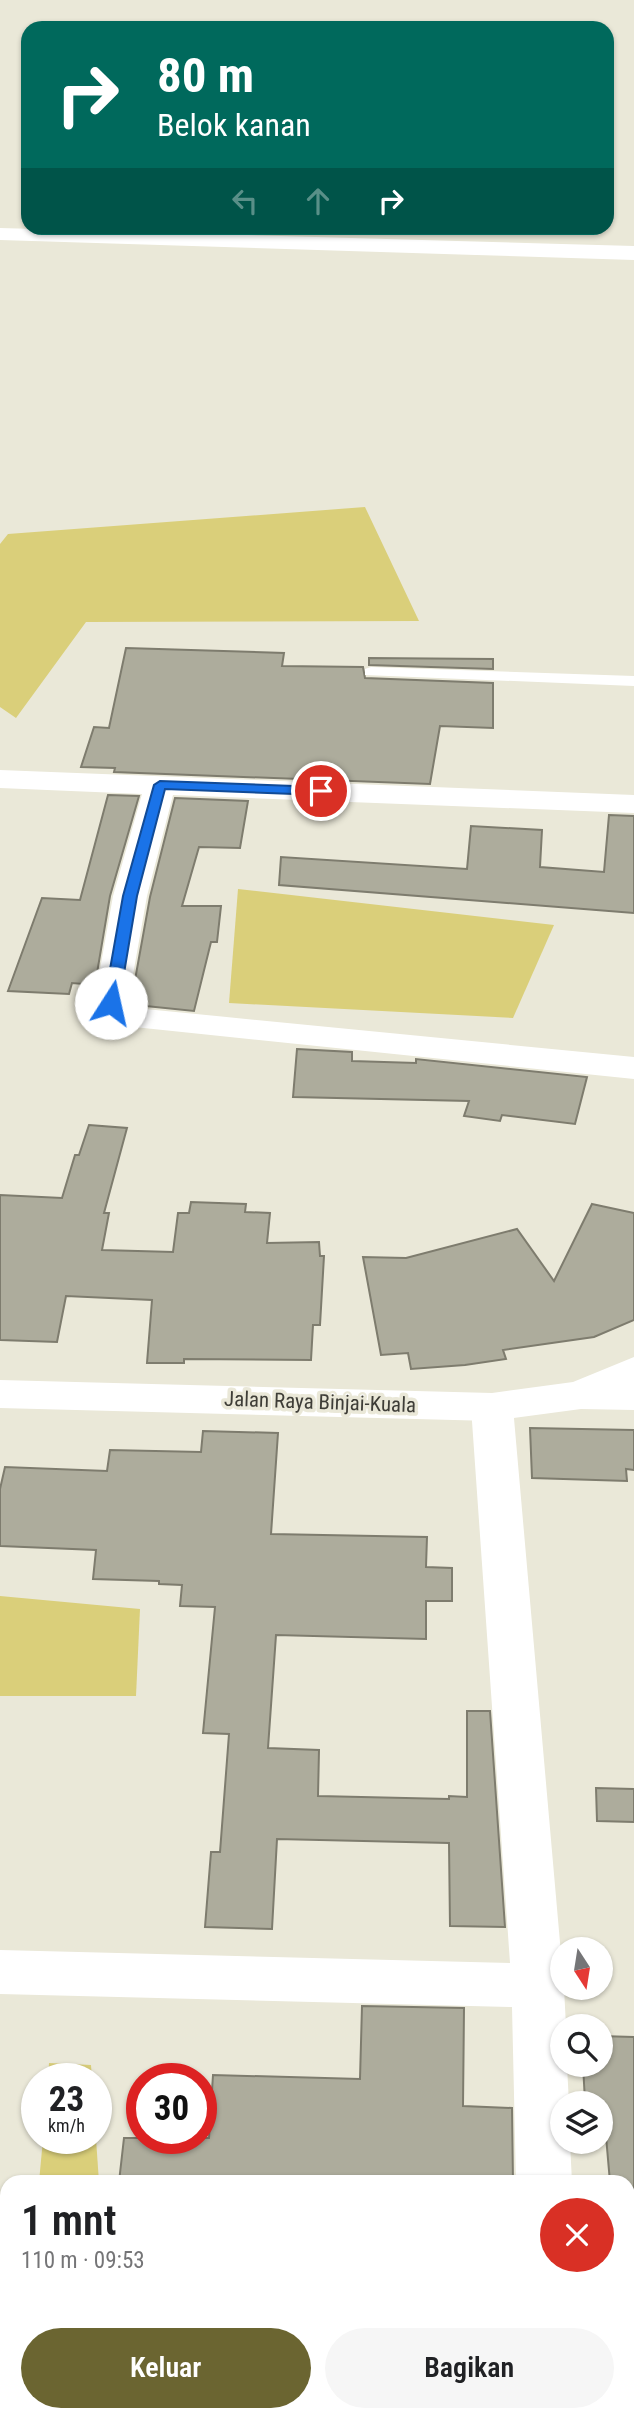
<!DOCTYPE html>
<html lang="id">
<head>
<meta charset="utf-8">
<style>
	:root { --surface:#fff; --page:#f6f6f6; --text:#202124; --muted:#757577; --accent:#6b6531 }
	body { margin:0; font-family:"Roboto Condensed",sans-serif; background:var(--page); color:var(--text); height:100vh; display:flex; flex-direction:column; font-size:26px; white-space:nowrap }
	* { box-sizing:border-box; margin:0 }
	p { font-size:23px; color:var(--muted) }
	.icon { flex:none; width:38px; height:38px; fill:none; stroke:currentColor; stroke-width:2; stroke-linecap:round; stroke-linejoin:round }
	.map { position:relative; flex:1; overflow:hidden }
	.panel { position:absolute; left:0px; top:2175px; width:635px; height:247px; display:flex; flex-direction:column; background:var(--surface); border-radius:21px 21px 0 0; box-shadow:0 2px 5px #0004 }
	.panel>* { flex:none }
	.guide { position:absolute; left:21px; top:21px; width:593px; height:214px; border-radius:21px; box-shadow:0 2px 5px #0004; background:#00695c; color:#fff; overflow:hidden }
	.needle { width:46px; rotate:168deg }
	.tools { position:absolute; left:550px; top:1937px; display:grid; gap:14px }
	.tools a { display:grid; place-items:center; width:63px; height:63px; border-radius:50%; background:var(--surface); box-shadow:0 2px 5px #0004; font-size:35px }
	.speed { position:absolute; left:21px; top:2063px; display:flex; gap:14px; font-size:35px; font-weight:700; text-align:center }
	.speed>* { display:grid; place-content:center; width:91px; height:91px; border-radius:50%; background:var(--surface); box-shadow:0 2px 5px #0004; line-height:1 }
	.speed small { font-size:18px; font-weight:400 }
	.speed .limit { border:10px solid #d22; background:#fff; color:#111 }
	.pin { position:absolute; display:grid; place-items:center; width:60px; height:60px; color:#fff; margin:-30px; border:4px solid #fff; border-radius:50%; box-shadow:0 2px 7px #0007 }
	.me { position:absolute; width:77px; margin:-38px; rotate:10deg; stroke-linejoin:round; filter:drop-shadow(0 0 5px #0008) }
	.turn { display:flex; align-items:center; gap:24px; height:147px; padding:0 21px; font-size:32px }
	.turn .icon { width:91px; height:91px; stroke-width:2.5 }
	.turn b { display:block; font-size:49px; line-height:60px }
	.lanes { display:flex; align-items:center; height:66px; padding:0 21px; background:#0003; justify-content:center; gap:35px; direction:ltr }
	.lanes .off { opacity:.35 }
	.round { display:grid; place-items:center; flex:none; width:74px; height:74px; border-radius:37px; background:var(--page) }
	.headline { display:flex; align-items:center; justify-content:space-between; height:119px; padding:0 21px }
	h1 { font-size:42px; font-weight:600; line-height:52px }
	.cta { display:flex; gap:14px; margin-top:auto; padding:14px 21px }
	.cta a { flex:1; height:80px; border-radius:42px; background:var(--accent); color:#fff; font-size:28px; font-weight:600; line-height:80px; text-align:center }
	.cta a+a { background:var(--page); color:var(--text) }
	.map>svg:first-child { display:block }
</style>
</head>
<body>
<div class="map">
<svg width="634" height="2421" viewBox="0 0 634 2421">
	<rect width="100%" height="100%" fill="#eae8d8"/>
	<!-- green -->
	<g fill="#dacf7a">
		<path d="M365,507L419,621L86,622L16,718L0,707V544L8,534Z"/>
		<path d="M238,889L554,925L513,1018L229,1003Z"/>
		<path d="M0,1596L140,1609L136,1696H0Z"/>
		<path d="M49,2063L91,2065L92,2079H48Z"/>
		<path d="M43,2139H96L99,2182H39Z"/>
		<path d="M0,2216L7,2217V2302L0,2301Z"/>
	</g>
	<!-- building -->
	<g fill="#adac9c" stroke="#7e7c6e" stroke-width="2">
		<path d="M126,648L284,653L282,666L363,667L365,678L493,683V728L440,726L430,784L114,772L115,768L81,767L94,727L109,728Z"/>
		<path d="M369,658L493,659V669L369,665Z"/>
		<path d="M108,795L139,796L110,896L95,985L72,983L69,994L8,991L42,898L80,900Z"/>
		<path d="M175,798L248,801L240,848L199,847L182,906H221L217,942H211L194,1011L136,1005L131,1002L150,897Z"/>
		<path d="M609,815L634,816V913L279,885L281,857L467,869L471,826L542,830L540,867L604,872Z"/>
		<path d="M297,1049L352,1052V1061L416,1063V1059L587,1077L575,1124L502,1115L500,1121L464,1116L469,1101L293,1097Z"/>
		<path d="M89,1125L127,1128L104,1213H109L102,1250L173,1252L178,1213H189L191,1202L246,1204L245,1212L270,1213L267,1243L319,1242L320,1256H324L320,1325H313L311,1360L184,1359V1363H147L152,1300L66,1296L57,1342L0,1340V1195L62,1198L75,1155H79Z"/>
		<path d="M592,1204L634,1213V1320L594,1337L503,1350L506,1359L465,1365L411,1369L408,1353L381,1355L363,1257L406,1258L517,1229L554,1281Z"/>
		<path d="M530,1428L634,1430V1470L626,1469L627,1481L532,1478Z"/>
		<path d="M203,1431L278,1433L271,1534L427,1537L426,1567L452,1568V1601H426V1639L276,1635L268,1748L319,1750L318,1796L449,1799V1796L467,1797V1711H490L505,1927L450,1926L449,1843L277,1839L272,1929L205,1927L211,1852H220L229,1734L203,1733L215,1607L180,1606L182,1585L159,1584V1581L93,1579L96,1550L0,1546V1489L5,1467L107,1471L110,1450L201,1452Z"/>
		<path d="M596,1788L634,1789V1822L597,1821Z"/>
		<path d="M362,2006L464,2008L463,2106L512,2108L513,2182H119L124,2138H209L213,2075L360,2079Z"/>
		<path d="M600,2036L634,2037V2200L628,2201V2182H610L603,2102L585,2101L583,2065H600Z"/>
	</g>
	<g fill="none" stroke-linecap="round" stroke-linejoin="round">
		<!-- service -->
		<path fill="#fff" fill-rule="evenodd" d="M371,667L634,676V686L365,675V669Z"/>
		<!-- minor -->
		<g fill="#fff" fill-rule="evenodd">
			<path d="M0,228L634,246V260L0,240Z"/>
			<path d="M0,770L634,795V813L173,795L147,896L128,1003L135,1008L634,1057V1079L115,1025L103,1019L94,1003L113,896L142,794L0,788Z"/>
			<path d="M492,1393L507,1397L513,1407L564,1988L566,2026H562V2065H567L569,2104H562V2142H570L572,2182H516L512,2007L0,1994V1950L510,1963L471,1407L477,1397Z"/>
			<rect x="521" y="2415" width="60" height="6"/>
		</g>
		<!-- tertiary -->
		<path fill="#fff" fill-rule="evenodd" d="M581,1381L634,1382V1410L581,1409L566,1405L560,1395L566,1385Z"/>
		<!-- secondary -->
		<path fill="#fff" fill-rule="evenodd" d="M634,1357V1388L581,1409L492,1421L0,1408V1380L492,1393L573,1382Z"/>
	</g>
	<!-- route -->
	<path fill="#1a73e8" stroke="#114b97" stroke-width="2" d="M160,781L321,787L328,791L321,795L165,789L137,896L119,1003L111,1008L104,1003L123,896L154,785Z"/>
	<g text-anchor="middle" stroke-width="7" stroke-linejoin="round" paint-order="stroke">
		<!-- street labels -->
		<g font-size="21" fill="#3e3d37" stroke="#eae8d8">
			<text transform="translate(320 1402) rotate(2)" y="7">Jalan Raya Binjai-Kuala</text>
		</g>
	</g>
</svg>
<div class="tools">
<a><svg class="needle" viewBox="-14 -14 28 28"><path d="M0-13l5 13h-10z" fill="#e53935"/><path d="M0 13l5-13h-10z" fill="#757577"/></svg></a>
<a><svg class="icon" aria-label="search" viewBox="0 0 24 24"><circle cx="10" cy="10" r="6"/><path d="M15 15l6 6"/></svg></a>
<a><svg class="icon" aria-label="layers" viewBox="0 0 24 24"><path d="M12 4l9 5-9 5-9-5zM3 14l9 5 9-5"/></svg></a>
</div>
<div class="speed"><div>23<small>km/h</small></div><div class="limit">30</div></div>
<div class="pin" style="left:321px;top:791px;background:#d93025"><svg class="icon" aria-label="arrive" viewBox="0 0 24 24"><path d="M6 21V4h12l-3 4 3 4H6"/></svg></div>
<svg class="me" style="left:111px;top:1003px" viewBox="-20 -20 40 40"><circle r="19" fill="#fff"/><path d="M0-13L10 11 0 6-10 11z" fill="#1a73e8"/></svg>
<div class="guide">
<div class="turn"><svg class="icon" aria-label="right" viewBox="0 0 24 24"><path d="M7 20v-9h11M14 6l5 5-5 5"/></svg><div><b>80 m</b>Belok kanan</div></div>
<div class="lanes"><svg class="icon off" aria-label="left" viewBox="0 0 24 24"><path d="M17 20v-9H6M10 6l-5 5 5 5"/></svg><svg class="icon off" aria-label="ahead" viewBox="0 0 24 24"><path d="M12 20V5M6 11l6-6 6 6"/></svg><svg class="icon" aria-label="right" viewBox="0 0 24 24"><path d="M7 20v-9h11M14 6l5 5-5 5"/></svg></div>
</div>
<section class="panel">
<div class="headline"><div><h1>1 mnt</h1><p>110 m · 09:53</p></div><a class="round" style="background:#d93025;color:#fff"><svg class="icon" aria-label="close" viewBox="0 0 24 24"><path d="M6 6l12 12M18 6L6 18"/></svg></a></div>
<div class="cta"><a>Keluar</a><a>Bagikan</a></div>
</section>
</div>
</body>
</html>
